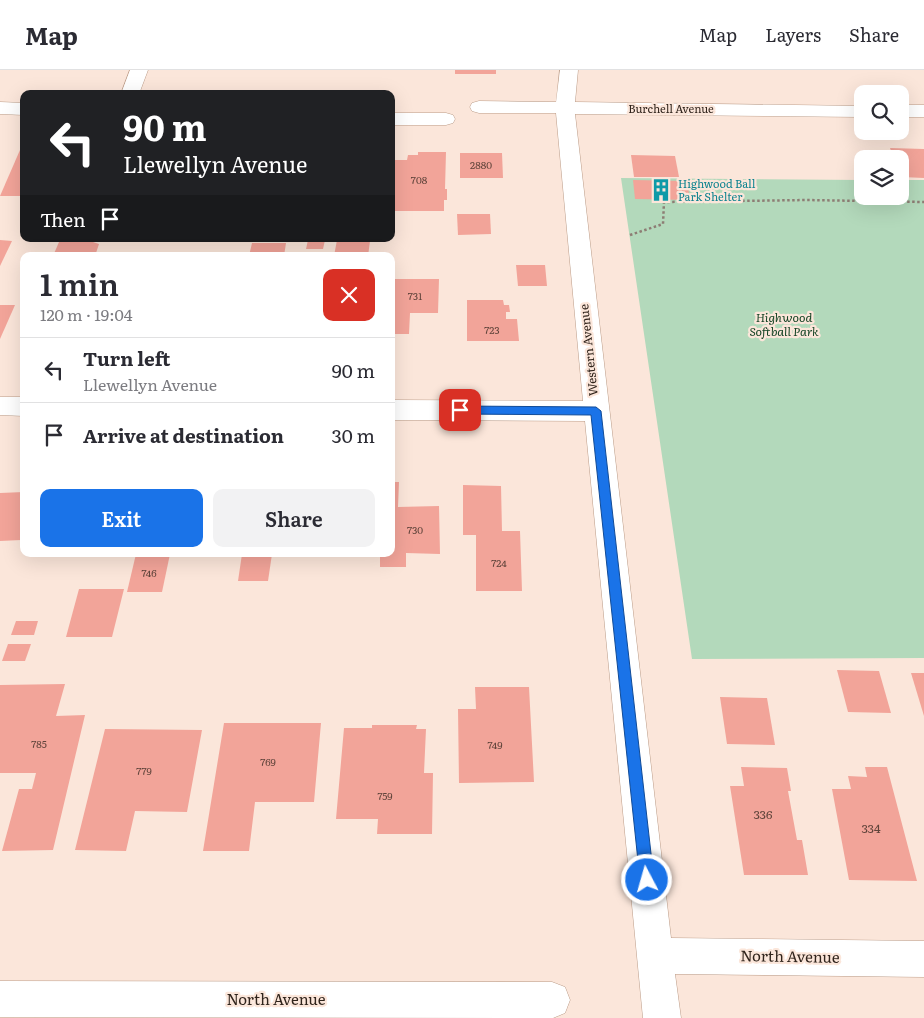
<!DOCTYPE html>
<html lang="en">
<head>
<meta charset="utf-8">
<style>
	:root { --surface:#fff; --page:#f2f2f3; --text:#2b2b33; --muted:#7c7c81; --line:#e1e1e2; --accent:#1a73e8 }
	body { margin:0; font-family:Literata,serif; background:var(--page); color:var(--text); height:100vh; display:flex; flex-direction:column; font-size:19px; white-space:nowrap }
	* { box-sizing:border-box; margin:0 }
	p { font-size:16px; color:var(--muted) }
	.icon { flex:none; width:28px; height:28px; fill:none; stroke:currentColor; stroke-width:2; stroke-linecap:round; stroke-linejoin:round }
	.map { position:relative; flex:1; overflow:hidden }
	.details { position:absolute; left:20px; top:182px; width:375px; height:305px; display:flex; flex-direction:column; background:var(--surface); border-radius:10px; box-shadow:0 5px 20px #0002 }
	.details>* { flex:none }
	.hud { position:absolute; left:20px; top:20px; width:375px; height:152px; border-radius:10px; box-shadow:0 5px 20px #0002; background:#202124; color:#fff; overflow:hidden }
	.buttons { position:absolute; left:854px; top:15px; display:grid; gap:10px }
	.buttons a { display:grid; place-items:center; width:55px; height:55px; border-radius:10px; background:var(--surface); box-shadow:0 5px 20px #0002; font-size:25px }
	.pin { position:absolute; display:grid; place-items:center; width:42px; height:42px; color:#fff; margin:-21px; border-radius:10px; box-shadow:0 2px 8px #0006 }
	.me { position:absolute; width:55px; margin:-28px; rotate:354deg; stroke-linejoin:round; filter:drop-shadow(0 0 4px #0008) }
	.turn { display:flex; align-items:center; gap:18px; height:105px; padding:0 20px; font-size:22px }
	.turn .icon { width:65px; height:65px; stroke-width:2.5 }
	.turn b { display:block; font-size:35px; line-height:42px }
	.then { display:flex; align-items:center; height:48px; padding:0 20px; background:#0003; gap:10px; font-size:19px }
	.round { display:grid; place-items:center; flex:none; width:52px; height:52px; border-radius:10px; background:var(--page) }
	.head { display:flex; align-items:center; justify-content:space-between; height:85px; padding:0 20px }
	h1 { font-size:30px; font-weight:600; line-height:38px }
	.primary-button { display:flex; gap:10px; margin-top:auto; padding:10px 20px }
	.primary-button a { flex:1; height:58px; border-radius:10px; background:var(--accent); color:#fff; font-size:20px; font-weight:600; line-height:58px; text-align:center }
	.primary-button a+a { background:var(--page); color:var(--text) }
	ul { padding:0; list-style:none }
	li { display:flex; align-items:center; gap:15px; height:65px; padding:0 20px; border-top:1px solid var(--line) }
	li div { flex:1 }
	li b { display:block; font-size:19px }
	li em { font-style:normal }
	header { display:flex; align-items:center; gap:30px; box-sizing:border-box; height:70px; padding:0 25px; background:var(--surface); border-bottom:1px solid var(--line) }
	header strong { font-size:24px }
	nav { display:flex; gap:28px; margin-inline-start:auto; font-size:18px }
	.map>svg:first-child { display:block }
</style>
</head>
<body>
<header>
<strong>Map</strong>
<nav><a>Map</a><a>Layers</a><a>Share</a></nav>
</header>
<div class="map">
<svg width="924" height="948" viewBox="0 0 924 948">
	<rect width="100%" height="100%" fill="#fbe6da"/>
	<!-- green -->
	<path fill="#b3d9bb" d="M621,108L862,110V126H900V110H924V588L692,589Z"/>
	<!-- building -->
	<g fill="#f2a499">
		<rect x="455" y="0" width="41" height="4"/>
		<path d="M890,78L924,79V108L902,107L900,89H894Z"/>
		<path d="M20,80H24V122L22,126H0Z"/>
		<path d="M418,82H446L445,119H447V130H444V141H391L395,90H407L408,85H418Z"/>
		<path d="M460,83H502L503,108H460Z"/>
		<path d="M631,85L675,86L679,107H634Z"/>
		<path d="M633,110L687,111L690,130L635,129Z"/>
		<path d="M457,144H490L491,164L458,165Z"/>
		<path d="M0,170L12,171L0,196Z"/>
		<path d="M308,170H325L323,179H306Z"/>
		<path d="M337,170L370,171L368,186H334Z"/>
		<path d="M59,172H93L99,174L95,186H53Z"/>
		<path d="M252,173H286L284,186H249Z"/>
		<path d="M516,195H545L547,216H518Z"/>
		<path d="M391,209H439L438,243H410L409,264H391Z"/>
		<path d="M467,230H503L504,235H509L510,242H506V249H517L519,271H467Z"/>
		<path d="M0,235H15L0,269Z"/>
		<path d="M391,412H399L398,437L439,436L440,484L406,483V497H380V484H391Z"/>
		<path d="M463,415L501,416L502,461H520L522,521H476V465H463Z"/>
		<path d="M24,422V461L21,470L0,471V423Z"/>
		<path d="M136,484H170L162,522H127Z"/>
		<path d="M242,484H272L268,511H238Z"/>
		<path d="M79,519H124L112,567H66Z"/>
		<path d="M16,551H38L34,565H11Z"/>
		<path d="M8,574H31L25,591H2Z"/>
		<path d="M837,600L879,601L891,643L848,642Z"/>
		<path d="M911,603H924V646Z"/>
		<path d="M65,614L56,646L85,645L53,780L2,781L19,719H32L36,703H0V615Z"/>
		<path d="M475,617H529L534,712L459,713L458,639H476Z"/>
		<path d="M720,627L767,628L775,675L727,674Z"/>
		<path d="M224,653H321L314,732H255L249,781H203Z"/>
		<path d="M372,655H417L416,659H426L424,703H433L432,764H377L378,749H336L344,658H372Z"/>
		<path d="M105,659L202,660L187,742L135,741L126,781L75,780Z"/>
		<path d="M741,697L787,698L791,721H788L797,770H802L808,805H744L730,716H744Z"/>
		<path d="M865,697H887L917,811L849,810L832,719H851L848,706L867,707Z"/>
	</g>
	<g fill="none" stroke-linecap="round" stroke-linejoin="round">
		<defs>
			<g id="minor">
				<path d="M130,0H148L139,24H121Z"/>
				<path d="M560,0H578L575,32L862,36V47L575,44L671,868L924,871V907L675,904L681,948H643L585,351L391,350V330L583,331L556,43H479L472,41L470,37L472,33L479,31L556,32Z"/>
				<path d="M0,32L24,33V45L0,44Z"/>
				<rect x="900" y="35" width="24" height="12"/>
				<path d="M391,43H446L453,45L455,49L453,53L446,55H391Z"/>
				<path d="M0,327H24V346L0,345Z"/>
				<path d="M0,911L552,912L565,917L570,930L565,943L553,948L0,947Z"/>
			</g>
		</defs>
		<!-- minor casing -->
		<use href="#minor" stroke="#bb9c88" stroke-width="1"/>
		<!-- path -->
		<path stroke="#8d7d74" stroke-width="2.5" stroke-dasharray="2.5 2.5" stroke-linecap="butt" d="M630,165L663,154L664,132L807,130L924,132"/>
		<!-- minor -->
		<use href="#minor" fill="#fff" fill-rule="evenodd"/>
	</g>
	<!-- route -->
	<path fill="#1a73e8" stroke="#114b97" d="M460,336L596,337L601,341L654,810L652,815L647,817L642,815L640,810L591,345L460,344L455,340Z"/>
	<!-- icons -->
	<defs>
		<symbol id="building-bare" viewBox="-9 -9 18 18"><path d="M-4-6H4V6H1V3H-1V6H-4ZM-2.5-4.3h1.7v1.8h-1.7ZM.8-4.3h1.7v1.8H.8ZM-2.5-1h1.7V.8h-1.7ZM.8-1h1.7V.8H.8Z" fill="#0f9aa8" stroke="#fbe6da" stroke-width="2.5" paint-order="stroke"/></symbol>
	</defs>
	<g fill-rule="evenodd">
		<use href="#building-bare" x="645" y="104" width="32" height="32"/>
	</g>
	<g text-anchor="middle" stroke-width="4.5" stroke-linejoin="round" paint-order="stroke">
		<!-- number labels -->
		<g font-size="10" fill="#60443b">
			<text x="481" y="99">2880</text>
			<text x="419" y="114">708</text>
			<text x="415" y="230">731</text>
			<text x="492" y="264">723</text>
			<text x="415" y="464">730</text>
			<text x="499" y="497">724</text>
			<text x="149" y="507">746</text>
			<text x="39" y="678">785</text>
			<text x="495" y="679">749</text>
			<text x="268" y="696">769</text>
			<text x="144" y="705">779</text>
			<text x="385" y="730">759</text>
		</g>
		<!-- far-street labels -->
		<g font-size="11" fill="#30241c" stroke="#fbe6da">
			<text x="671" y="43">Burchell Avenue</text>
		</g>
		<!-- far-culture labels -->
		<g font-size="11" fill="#0d838f" stroke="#fbe6da" text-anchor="start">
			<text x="678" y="118">Highwood Ball<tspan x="678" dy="13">Park Shelter</tspan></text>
		</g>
		<!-- park labels -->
		<g font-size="12" font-style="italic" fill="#154425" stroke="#fbe6da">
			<text x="784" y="252">Highwood<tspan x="784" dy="14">Softball Park</tspan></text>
		</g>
		<!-- street labels -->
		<g font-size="12" fill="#30241c" stroke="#fbe6da">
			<text transform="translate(589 280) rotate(-96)" y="4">Western Avenue</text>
		</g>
		<!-- near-number labels -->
		<g font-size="12" fill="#60443b">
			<text x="763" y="749">336</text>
			<text x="871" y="763">334</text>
		</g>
		<!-- near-street labels -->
		<g font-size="15" fill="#30241c" stroke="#fbe6da">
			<text transform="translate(790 887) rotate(1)" y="5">North Avenue</text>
			<text x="276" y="935">North Avenue</text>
		</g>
	</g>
</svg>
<div class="buttons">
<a><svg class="icon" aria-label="search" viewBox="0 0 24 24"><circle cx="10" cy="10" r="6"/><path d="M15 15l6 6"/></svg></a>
<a><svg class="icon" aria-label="layers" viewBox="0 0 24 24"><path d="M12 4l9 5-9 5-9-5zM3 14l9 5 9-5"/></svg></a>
</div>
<div class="pin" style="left:460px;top:340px;background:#d93025"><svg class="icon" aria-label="arrive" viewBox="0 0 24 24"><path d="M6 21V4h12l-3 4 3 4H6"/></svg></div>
<svg class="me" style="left:647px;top:810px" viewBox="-20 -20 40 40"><circle r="17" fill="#1a73e8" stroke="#fff" stroke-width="3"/><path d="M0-11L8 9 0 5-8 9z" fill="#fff"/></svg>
<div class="hud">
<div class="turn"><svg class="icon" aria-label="left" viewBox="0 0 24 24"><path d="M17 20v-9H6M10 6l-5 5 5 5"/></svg><div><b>90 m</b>Llewellyn Avenue</div></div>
<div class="then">Then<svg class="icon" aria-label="arrive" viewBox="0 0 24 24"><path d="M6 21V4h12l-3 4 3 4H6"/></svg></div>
</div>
<section class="details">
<div class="head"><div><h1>1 min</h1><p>120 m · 19:04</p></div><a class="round" style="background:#d93025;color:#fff"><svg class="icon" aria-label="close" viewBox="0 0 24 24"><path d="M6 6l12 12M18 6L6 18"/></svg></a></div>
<ul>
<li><svg class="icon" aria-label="left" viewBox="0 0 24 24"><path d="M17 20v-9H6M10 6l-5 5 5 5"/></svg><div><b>Turn left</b><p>Llewellyn Avenue</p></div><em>90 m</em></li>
<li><svg class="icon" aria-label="arrive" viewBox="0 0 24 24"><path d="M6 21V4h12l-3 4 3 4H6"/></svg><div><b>Arrive at destination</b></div><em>30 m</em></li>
</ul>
<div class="primary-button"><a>Exit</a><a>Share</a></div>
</section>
</div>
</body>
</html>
